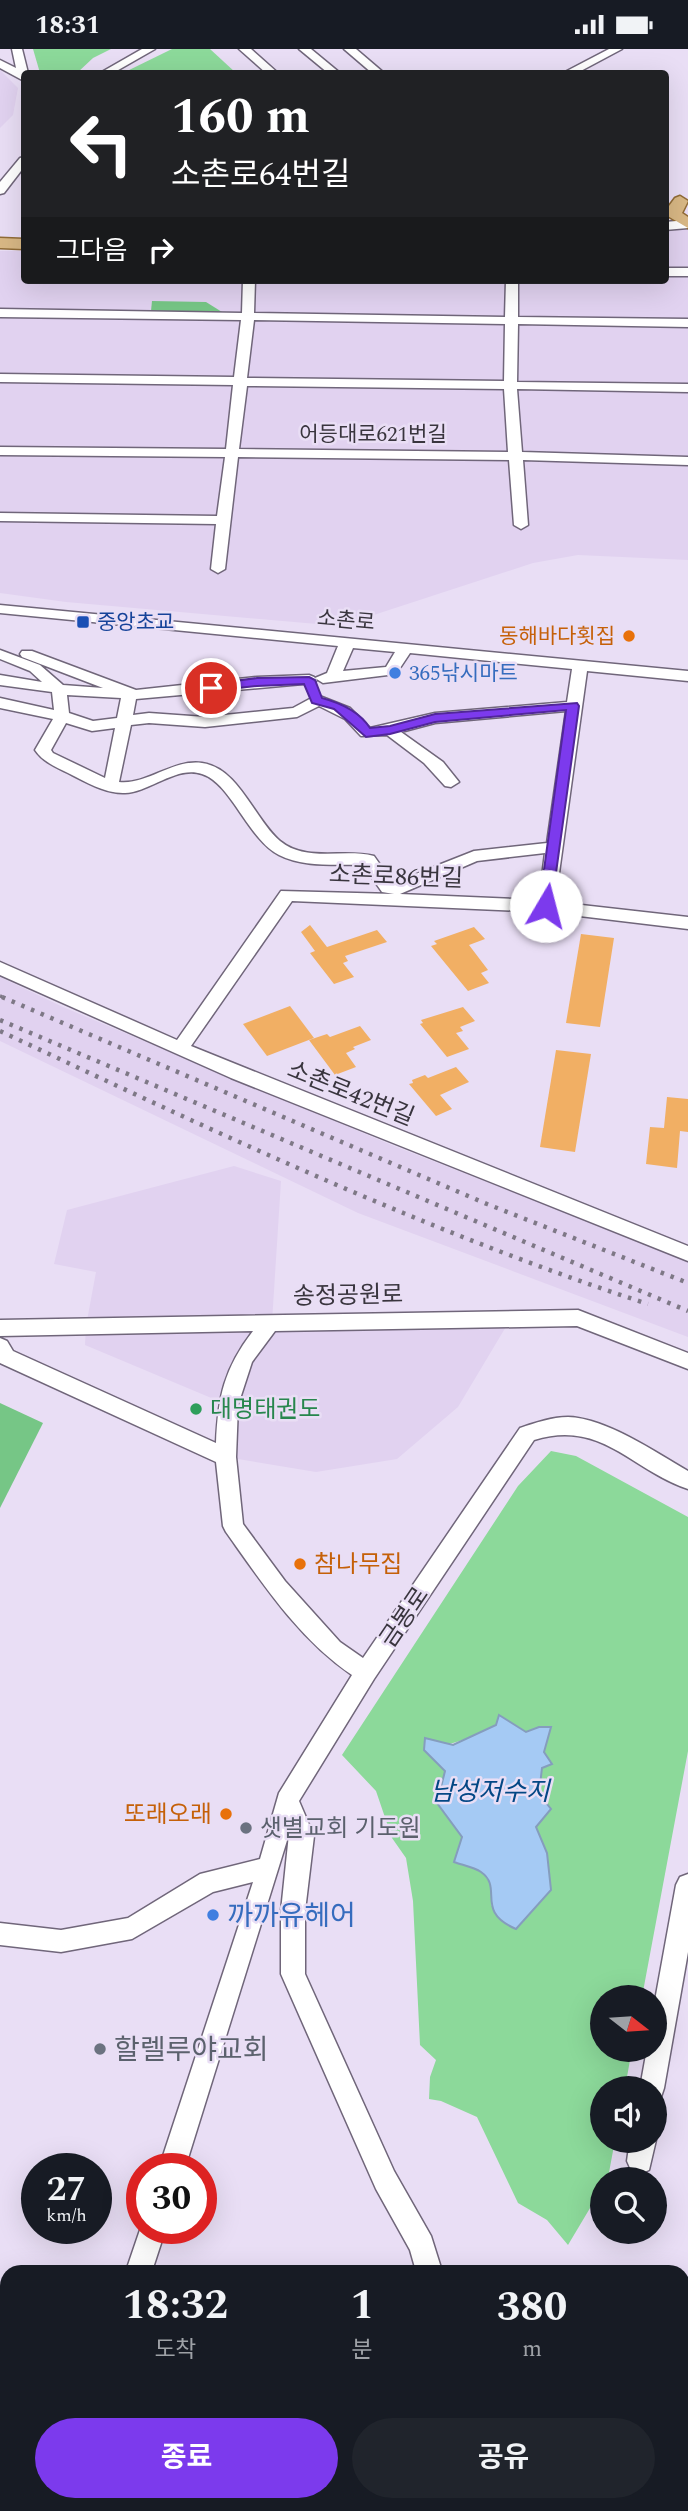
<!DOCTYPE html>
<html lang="ko">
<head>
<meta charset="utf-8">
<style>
	:root { --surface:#171b24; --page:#20242c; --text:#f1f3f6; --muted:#9ea1a6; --accent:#7c3aed }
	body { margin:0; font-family:Spectral,"Noto Sans KR",serif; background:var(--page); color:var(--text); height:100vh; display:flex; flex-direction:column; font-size:26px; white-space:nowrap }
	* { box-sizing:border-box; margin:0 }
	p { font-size:23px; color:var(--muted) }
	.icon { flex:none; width:38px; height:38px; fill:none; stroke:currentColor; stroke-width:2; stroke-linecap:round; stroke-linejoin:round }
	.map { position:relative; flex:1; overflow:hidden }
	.side { position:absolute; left:0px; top:2216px; width:690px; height:247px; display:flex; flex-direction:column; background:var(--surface); border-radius:21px 21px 0 0; box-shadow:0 7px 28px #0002 }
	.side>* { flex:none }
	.hud { position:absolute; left:21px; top:21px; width:648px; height:214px; border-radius:7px; box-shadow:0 7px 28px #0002; background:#202124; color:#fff; overflow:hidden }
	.needle { width:46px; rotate:107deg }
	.controls { position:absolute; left:590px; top:1936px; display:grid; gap:14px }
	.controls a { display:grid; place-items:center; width:77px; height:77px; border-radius:50%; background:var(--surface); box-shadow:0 7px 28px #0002; font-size:35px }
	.speed { position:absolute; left:21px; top:2104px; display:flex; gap:14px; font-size:35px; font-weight:700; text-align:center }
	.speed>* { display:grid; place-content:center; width:91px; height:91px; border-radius:50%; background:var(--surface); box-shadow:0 7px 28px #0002; line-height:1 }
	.speed small { font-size:18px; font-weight:400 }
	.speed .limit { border:10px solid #d22; background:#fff; color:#111 }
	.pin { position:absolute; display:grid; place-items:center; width:60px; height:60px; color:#fff; margin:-30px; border:4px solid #fff; border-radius:50%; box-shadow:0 2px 7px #0007 }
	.me { position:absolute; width:77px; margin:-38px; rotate:8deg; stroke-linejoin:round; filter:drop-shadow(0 0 5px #0008) }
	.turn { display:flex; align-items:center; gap:24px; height:147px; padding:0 35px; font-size:32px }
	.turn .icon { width:91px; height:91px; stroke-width:2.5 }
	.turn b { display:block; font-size:49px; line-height:60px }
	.then { display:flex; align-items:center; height:66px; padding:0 35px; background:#0003; gap:14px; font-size:26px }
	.eta { display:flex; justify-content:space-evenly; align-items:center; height:119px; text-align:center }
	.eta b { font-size:42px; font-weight:700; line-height:49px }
	.cta { display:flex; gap:14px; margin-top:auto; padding:14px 35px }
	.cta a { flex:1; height:80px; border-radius:42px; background:var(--accent); color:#fff; font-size:28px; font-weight:700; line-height:80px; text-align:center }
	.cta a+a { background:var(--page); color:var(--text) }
	.status { display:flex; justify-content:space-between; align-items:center; height:49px; padding:0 35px; background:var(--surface); direction:ltr }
	.status svg { height:19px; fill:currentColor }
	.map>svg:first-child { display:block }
</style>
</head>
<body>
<div class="status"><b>18:31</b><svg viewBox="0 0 49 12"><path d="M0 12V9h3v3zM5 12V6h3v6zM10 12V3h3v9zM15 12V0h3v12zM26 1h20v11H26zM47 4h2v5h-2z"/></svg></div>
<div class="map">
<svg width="688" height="2462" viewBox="0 0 688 2462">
	<rect width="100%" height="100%" fill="#e9def5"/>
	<!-- built -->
	<g fill="#e1d2f0">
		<path d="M0,21L18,39L13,66L0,79Z"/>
		<path d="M688,180V511L578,506L533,514L340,577L66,553L0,544V202H24V231H665V182Z"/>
		<path d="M0,928L63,958L394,1097L688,1211V1288L358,1164L0,992Z"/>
		<path d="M234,1117L281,1132L272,1273L510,1271L458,1358L397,1410L316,1423L226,1408L228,1356L85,1296L86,1277L96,1223L54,1215L67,1161Z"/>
	</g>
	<!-- green -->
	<g fill="#8cd99a" fill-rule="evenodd">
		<path d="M33,0H111L93,9L77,24H40Z"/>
		<path d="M172,0H210L236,24H123Z"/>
		<path d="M551,1402L576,1407L688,1468V1702L642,1948H602V2000H632L625,2039H602V2091H615L608,2129L602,2130V2139L568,2196L547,2171L518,2154L477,2068L441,2052L429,2050L430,2028L436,2011L420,1996L413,1852L406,1809L392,1789L376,1742L342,1706L518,1437ZM499,1666L526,1683L539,1678L543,1703L539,1745L551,1760L536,1778L547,1804L532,1859L516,1879L491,1856V1836L456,1779L437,1754L445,1722L424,1701C450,1696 473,1689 496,1676Z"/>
	</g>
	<!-- forest -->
	<g fill="#76c686">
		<path d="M152,252L206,253L222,263L151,262Z"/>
		<path d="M0,1354L43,1374L0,1459Z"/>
	</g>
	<!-- water -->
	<path fill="#a5caf4" stroke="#859dbd" stroke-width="2" d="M499,1666L526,1683L539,1678H551L544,1703L552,1715L542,1719L539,1745L551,1760L536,1778L547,1804L551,1841L516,1880C474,1862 504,1839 481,1823C474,1818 462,1816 454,1813L462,1788L437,1754L445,1722L424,1701L425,1689L453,1696L496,1676Z"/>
	<!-- building -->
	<g fill="#f1af64">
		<path d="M310,876L327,898L377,881L387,893L345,907L348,912L343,914L354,928L334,935L310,904L315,902L301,883Z"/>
		<path d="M474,878L485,890L469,896L488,921L481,924L489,934L468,942L431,897L437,895L434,892Z"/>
		<path d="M581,885L614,889L600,978L566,974Z"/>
		<path d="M290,957L314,989L267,1007L243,975Z"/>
		<path d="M463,958L475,972L460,978L463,982L456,984L469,1000L447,1008L420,975L423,974L421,971Z"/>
		<path d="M360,977L371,991L353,998L355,1000L346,1004L356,1018L335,1026L309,991L327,985L330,988Z"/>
		<path d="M556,1001L591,1005L575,1103L540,1098Z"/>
		<path d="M456,1018L469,1033L440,1046L452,1060L436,1067L409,1035L413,1034L412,1031L425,1026L428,1029Z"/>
		<path d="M667,1048L688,1050V1083L680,1082L677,1119L646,1115L650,1078L664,1079Z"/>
	</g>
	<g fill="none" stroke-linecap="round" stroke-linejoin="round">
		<defs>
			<g id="minor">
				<path d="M12,0H22L28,24H24V32L0,19V11L16,19Z"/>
				<path d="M142,0H155L113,24H100Z"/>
				<path d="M239,0H251L278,24H266Z"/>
				<path d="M299,0H311L340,24H328Z"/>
				<path d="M344,0H356L384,24H372Z"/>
				<path d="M609,0H622L577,24H563Z"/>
				<path d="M24,108V118L4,144L0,145V133L20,109Z"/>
				<path d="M688,171V179L665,181V173Z"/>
				<rect x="665" y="219" width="23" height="8"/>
				<path d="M243,231H255L254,264L505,268L506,231H518V268L688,270V278L518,275L517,333L688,335V343L517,340L522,403L688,408V416L523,411L528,476L521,480L514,476L509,411L238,408L225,520L218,524L211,520L216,475L0,472V464L217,467L225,408L0,406V398L226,400L233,336L0,333V325L234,328L241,271L0,268V260L242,264ZM254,271L505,275L504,332L247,329ZM247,337L504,340L508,403L239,400Z"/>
				<path d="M0,556L688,622V632L587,622L555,853L688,868V880L546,863L292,852L191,997L688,1197V1212L231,1029L0,926V913L177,991L281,842L394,845L382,843L363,816C336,815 304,819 279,806C248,790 231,734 202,725C177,716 150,743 125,744C106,745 86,733 70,725C56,718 43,713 35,701L53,670L0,659V649L54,661L52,643L0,636V626L42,633L30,622L0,610V601L40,616L63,636L103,639L22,608L20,605L22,602H32L136,641L257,628L309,626L314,628L317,631L314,634L136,650L133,666L149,664L205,668L293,659L317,646L350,659L370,679L435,664L567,653L572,620L410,604L396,625L323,634L315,629L327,624L338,597L0,564ZM353,599L395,603L386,618L343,622ZM67,646L121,649L117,669L93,672L69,664ZM319,657L345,670L361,687L387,686L424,714L445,737L451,738L459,733L443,713L401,683L435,674L566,662L547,794L474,802L393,834L374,807C343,799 307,814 280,792C254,770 239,719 202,714C172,710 148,736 119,733L131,676L149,674L205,678L297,668ZM66,674L92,682L115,679L105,729L53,704L51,701ZM545,804L539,851L400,845L477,812Z"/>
				<path d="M578,1261L688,1304V1320L577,1277L275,1282L252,1313L238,1356L236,1408L243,1475L285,1532L340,1593L363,1609L520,1379C535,1374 552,1368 568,1368C606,1369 655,1403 688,1422V1440C631,1421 602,1370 534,1391L374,1630L299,1752L314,1787L305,1862V1925L394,2122L431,2187L442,2222H416L410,2201L376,2140L281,1925V1862L289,1785L185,2119H159L253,1833L213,1843L132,1890L61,1903L0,1896V1874L61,1881L128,1869L200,1825L260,1810L279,1744L352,1626C299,1590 263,1535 226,1483L223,1477L216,1413L0,1314V1289L7,1292L13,1302L216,1394C218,1348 224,1320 253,1282L0,1287V1271Z"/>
				<path d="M688,1825V1903L664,2039L661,2048L654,2050V2039H640L647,2000H654V1957L676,1836L680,1828Z"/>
				<path d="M654,2088L656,2091L649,2121L640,2125L631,2121L627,2112L630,2091H654Z"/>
				<path d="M142,2175V2179H166L152,2222H126Z"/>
				<path d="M50,2455H78L76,2462H48Z"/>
				<path d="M412,2455H440L438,2462H410Z"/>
			</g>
			<g id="major">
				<path d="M680,147L688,152L682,164L688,168V179L666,166V161L675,149Z"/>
				<path d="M0,189L24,190V200L0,199Z"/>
			</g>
		</defs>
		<!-- minor casing -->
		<use href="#minor" stroke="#70667a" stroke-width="3"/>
		<!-- major casing -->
		<use href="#major" stroke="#916c37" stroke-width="3"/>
		<!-- minor -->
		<use href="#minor" fill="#fff" fill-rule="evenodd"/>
		<!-- major -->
		<use href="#major" fill="#d9b885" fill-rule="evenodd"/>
		<!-- rail-far1 -->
		<path stroke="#7e7886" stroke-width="3.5" stroke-dasharray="2.5 5" stroke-linecap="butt" d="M0,947L6,949"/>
		<!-- rail -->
		<g stroke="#7e7886" stroke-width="4.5" stroke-dasharray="3.5 7" stroke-linecap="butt">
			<path d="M2,948L487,1155L688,1234"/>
			<path d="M0,971L688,1262"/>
			<path d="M0,982C213,1082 424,1182 648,1255"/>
		</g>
	</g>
	<!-- route -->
	<path fill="#7c3aed" stroke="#51269a" stroke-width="2" d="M309,628L315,631L322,649C341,654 359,662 370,679L390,677L435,665L577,654L579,657L551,860L546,862L539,857L566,661L435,673L390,685L366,688L334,660L312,654L304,635L257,637L211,642L204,639L211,635L257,629Z"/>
	<!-- markers -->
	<rect fill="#1a4fb4" stroke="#e9def5" stroke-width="2.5" x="76" y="566" width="14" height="14" rx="3.5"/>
	<g fill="#e8710a" stroke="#e9def5" stroke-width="2.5">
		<circle cx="629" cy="587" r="7"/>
		<circle cx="300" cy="1515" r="7"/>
		<circle cx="226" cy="1765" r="7"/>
	</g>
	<g fill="#3f7fe0" stroke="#e9def5" stroke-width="2.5">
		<circle cx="395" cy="624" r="7"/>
		<circle cx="213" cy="1866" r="7"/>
	</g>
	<circle fill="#2e9e5b" stroke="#e9def5" stroke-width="2.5" cx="196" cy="1360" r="7"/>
	<g fill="#6b7280" stroke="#e9def5" stroke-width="2.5">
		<circle cx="246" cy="1779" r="7"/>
		<circle cx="100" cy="2000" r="7"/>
	</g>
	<g text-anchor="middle" stroke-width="5" stroke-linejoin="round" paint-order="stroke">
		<!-- far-street labels -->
		<g font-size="21" fill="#39353e" stroke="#e9def5">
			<text x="373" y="392">어등대로621번길</text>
			<text transform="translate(346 571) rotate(5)" y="7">소촌로</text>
		</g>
		<!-- far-transit labels -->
		<g font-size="21" fill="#164399" stroke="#e9def5" text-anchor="start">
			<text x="97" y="580">중앙초교</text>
		</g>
		<!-- far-food labels -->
		<g font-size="21" fill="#c56008" stroke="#e9def5" text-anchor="end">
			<text x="615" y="594">동해바다횟집</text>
		</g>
		<!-- far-shop labels -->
		<g font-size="21" fill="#366cbe" stroke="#e9def5" text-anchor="start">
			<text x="409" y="631">365낚시마트</text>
		</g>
		<!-- street labels -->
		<g font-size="24" fill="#39353e" stroke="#e9def5">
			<text transform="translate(396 827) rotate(2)" y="8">소촌로86번길</text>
			<text transform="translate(351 1044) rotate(22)" y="8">소촌로42번길</text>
			<text transform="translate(348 1246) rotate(-1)" y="8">송정공원로</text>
			<text transform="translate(404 1568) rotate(-56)" y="8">금봉로</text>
		</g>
		<!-- leisure labels -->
		<g font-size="24" fill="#27864d" stroke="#e9def5" text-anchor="start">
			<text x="210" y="1368">대명태권도</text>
		</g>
		<!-- food labels -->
		<g font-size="24" fill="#c56008" stroke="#e9def5" text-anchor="start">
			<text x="314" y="1523">참나무집</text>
			<text x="212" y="1773" text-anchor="end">또래오래</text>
		</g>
		<!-- worship labels -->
		<g font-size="24" fill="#5b616d" stroke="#e9def5" text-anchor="start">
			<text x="260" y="1787">샛별교회 기도원</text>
		</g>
		<!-- water labels -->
		<g font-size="26" font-style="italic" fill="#034785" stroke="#e9def5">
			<text x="490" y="1751">남성저수지</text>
		</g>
		<!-- near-shop labels -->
		<g font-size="28" fill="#366cbe" stroke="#e9def5" text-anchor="start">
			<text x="227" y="1876">까까유헤어</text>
		</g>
		<!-- near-worship labels -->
		<g font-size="28" fill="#5b616d" stroke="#e9def5" text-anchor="start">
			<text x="114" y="2010">할렐루야교회</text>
		</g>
	</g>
</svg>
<div class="controls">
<a><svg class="needle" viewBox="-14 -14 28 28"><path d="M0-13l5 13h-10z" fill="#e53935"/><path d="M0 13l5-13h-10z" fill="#9ea1a6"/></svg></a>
<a><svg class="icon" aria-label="sound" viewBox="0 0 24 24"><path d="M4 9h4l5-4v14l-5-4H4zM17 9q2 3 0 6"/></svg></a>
<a><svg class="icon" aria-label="search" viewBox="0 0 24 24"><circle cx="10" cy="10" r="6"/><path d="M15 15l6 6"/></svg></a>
</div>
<div class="speed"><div>27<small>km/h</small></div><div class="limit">30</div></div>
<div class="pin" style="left:211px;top:639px;background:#d93025"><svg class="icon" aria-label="arrive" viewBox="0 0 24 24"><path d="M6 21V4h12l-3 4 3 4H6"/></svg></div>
<svg class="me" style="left:546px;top:857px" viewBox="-20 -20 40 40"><circle r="19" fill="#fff"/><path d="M0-13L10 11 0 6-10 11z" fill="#7c3aed"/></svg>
<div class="hud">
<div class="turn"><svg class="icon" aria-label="left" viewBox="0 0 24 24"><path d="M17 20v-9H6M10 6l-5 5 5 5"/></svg><div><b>160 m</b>소촌로64번길</div></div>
<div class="then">그다음<svg class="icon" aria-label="right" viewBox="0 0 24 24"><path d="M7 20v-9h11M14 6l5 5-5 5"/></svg></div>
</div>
<section class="side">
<div class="eta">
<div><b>18:32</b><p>도착</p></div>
<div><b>1</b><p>분</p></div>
<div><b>380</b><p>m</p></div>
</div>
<div class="cta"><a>종료</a><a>공유</a></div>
</section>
</div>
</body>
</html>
